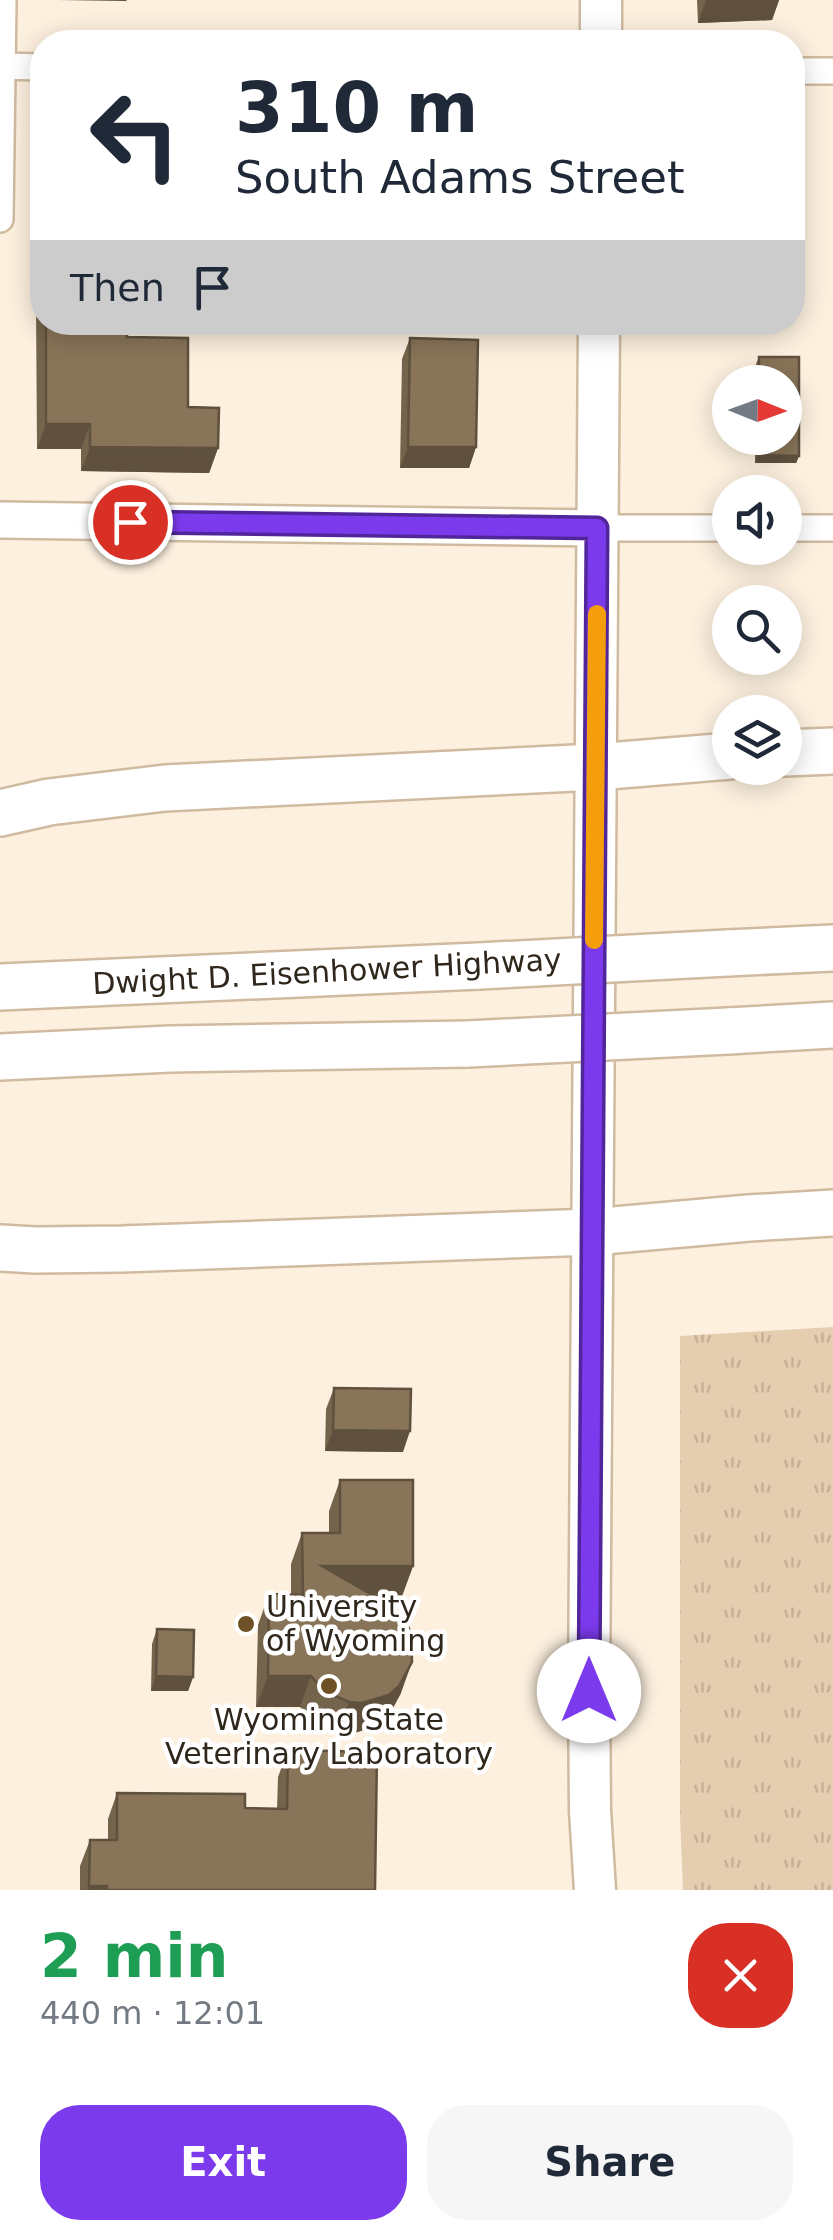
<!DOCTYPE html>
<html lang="en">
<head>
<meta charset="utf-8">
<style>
	:root { --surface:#fff; --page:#f6f6f7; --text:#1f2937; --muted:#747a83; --accent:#7c3aed }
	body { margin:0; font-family:"DejaVu Sans",sans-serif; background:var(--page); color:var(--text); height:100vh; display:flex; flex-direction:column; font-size:38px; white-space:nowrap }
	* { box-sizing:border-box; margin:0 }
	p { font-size:32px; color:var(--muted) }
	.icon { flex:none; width:55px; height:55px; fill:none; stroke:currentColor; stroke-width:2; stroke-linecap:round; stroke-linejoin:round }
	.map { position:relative; height:1890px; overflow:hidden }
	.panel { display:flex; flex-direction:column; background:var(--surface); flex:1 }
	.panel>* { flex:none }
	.top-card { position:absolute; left:30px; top:30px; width:775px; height:305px; border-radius:40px; box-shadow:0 5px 25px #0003; background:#fff; color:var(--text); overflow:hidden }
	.needle { width:65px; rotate:91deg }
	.controls { position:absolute; left:712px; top:365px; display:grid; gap:20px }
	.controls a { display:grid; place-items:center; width:90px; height:90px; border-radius:50%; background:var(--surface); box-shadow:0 5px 25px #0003; font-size:50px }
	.pin { position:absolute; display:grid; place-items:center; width:85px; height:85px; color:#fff; margin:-42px; border:5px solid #fff; border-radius:50%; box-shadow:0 2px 10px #0007 }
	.me { position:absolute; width:110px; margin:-55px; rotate:0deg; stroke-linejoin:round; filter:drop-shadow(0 0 8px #0008) }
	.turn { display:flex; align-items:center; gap:35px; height:210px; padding:0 40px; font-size:45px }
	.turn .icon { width:130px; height:130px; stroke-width:2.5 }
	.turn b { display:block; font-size:70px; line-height:85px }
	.then { display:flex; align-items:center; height:95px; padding:0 40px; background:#0003; gap:20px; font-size:38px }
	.round { display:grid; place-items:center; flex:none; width:105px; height:105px; border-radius:40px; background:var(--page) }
	.head { display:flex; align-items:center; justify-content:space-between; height:170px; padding:0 40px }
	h1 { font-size:60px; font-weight:700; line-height:75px; color:#1e9e55 }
	.action { display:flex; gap:20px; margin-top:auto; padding:20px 40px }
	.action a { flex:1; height:115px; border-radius:40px; background:var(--accent); color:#fff; font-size:40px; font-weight:700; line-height:115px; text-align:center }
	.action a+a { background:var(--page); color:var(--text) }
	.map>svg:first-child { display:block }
</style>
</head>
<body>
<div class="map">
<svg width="833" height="1890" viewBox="0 0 833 1890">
	<defs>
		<pattern id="grass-tufts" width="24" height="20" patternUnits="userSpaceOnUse" patternTransform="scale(2.5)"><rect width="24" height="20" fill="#e5ceb0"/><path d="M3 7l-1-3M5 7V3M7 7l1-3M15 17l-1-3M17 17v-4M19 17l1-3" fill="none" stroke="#c5b197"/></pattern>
	</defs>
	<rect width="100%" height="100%" fill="#fdf0df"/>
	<!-- grass -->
	<path fill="url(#grass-tufts)" d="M833,1327V1890H683L680,1816V1336Z"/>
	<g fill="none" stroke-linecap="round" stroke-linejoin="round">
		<defs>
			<g id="street">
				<path d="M2,66L42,67"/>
				<path d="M792,71H833"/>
				<path d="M0,219L3,0"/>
				<path d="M597,528H730"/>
				<path d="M785,528H833"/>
			</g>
			<path id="secondary" d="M0,520L597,528"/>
			<g id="primary">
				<path d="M601,42V0"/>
				<path d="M595,1890L590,1811L589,1691L599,322"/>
			</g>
			<g id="highway">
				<path d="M785,753L833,751"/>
				<path d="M0,813L49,802L165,788L596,767L730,756"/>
				<path d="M727,953L833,948"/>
				<path d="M0,987L479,966"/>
				<path d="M728,1031L833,1025"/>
				<path d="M0,1057L170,1049L468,1044"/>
				<path d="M0,1248L35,1250L122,1249L592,1232L749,1218L833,1213"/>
			</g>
		</defs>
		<!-- street casing -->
		<use href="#street" stroke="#d0bba0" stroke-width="30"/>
		<!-- secondary casing -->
		<use href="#secondary" stroke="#d0bba0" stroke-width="40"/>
		<!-- primary casing -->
		<use href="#primary" stroke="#d0bba0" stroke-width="45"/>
		<!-- highway casing -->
		<use href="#highway" stroke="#d0bba0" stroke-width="50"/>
		<!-- street -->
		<use href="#street" stroke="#fff" stroke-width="25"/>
		<!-- secondary -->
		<use href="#secondary" stroke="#fff" stroke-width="35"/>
		<!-- primary -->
		<use href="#primary" stroke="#fff" stroke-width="40"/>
		<!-- highway -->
		<use href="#highway" stroke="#fff" stroke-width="45"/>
		<defs>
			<g id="highway-bridge">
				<path d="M479,966L727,953"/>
				<path d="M468,1044L728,1031"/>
			</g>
		</defs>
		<!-- highway-bridge casing -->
		<use href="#highway-bridge" stroke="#d0bba0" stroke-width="50" stroke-linecap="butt"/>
		<!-- highway-bridge -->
		<use href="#highway-bridge" stroke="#fff" stroke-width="45"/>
	</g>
	<!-- wall -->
	<g fill="#75644c">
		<path d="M697,0H779L772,20L698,23Z"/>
		<path d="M42,287V322H127V337L188,407L218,448L209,473L81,471V449H37L36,304Z"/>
		<path d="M410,338L476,447L469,468H400L402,359Z"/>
		<path d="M759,357H799V456L796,463H755V438H785V382H756V364Z"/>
		<path d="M334,1388L403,1452L325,1451L326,1409Z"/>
		<path d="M340,1480L413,1566L402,1596L375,1597L401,1693L388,1717L377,1726L351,1734L338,1733L313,1722L300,1707H256L258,1625L269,1594L291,1595V1564L302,1533H329V1511Z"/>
		<path d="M157,1629L193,1677L188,1691H151L152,1644Z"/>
		<path d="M288,1750L375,1890H80V1866L90,1840H108V1819L117,1793L245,1808L277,1809L278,1777Z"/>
	</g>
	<!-- shaded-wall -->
	<g fill="#5f513e">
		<path d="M58,0H127L126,1Z"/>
		<path d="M706,0H779L772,20L698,23Z"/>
		<path d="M46,424H90L81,449H37Z"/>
		<path d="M90,447L218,448L209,473L81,471Z"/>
		<path d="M408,447H476L469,468H400Z"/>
		<path d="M758,455L799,456L796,463H755Z"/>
		<path d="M333,1430L410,1431L403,1452L325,1451Z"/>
		<path d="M322,1566H413L402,1596L311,1597Z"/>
		<path d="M412,1662L401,1693L388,1717L377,1726L351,1734L338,1733L349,1702Z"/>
		<path d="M156,1676L193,1677L188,1691H151Z"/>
		<path d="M268,1676H311L300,1707H256Z"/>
		<path d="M89,1886H107L106,1890H88Z"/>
	</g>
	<!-- building -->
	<g fill="#887458" stroke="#5f513e" stroke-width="2.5">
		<path d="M46,322H127V337L188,338V407L219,408L218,448L90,447V424H46Z"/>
		<path d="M410,338L478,340L476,447H408Z"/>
		<path d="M759,357H799V456L758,455V438H785V382H759Z"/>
		<path d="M334,1388L411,1389L410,1431L333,1430Z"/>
		<path d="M340,1480H413V1566H322L393,1607L404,1618L411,1633L412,1662L399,1686L389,1695L362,1703L349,1702L324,1691L311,1676H268L269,1594L303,1595L302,1533H340Z"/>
		<path d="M157,1629L194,1630L193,1677L156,1676Z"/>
		<path d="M288,1750L377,1752L375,1890H107V1886H89L90,1840H117V1793L245,1794V1808L287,1809Z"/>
	</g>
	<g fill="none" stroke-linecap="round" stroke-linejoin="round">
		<defs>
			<path id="route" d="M130,522L597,528L589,1691"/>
		</defs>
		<!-- route casing -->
		<use href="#route" stroke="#51269a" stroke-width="25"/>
		<!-- route -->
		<use href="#route" stroke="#7c3aed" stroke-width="18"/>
		<!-- slow -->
		<path stroke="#f59e0b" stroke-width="18" d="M594,940L597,614"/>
	</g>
	<!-- markers -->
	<g fill="#6e5125" stroke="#fff" stroke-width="4">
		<circle cx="246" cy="1624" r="10"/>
		<circle cx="329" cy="1686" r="10"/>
	</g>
	<g text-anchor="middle" stroke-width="9" stroke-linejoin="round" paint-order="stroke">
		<!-- street labels -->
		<g font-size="30" fill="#2f271c" stroke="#fff">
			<text transform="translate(327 972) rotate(-3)" y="10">Dwight D. Eisenhower Highway</text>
		</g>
		<!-- poi labels -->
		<g font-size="30" fill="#2f271c" stroke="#fff" text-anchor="start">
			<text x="266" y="1617">University<tspan x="266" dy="34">of Wyoming</tspan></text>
			<text x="329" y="1730" text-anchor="middle">Wyoming State<tspan x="329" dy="34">Veterinary Laboratory</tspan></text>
		</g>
	</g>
</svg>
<div class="controls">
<a><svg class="needle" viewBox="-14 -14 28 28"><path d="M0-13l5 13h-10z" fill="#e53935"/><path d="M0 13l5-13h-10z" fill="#747a83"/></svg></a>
<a><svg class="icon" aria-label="sound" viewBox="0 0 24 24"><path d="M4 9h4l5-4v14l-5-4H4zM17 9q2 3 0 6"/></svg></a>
<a><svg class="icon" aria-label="search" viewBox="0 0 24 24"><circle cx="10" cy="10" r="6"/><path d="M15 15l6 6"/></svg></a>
<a><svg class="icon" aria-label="layers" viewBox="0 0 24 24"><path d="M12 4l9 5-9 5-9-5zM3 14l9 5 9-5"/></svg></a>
</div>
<div class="pin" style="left:130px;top:522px;background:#d93025"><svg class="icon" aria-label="arrive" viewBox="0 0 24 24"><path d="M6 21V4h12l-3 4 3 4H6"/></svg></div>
<svg class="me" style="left:589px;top:1691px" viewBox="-20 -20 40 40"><circle r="19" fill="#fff"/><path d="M0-13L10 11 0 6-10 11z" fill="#7c3aed"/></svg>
<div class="top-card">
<div class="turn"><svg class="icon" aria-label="left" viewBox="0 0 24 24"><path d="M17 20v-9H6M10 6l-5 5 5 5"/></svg><div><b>310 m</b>South Adams Street</div></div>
<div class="then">Then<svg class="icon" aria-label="arrive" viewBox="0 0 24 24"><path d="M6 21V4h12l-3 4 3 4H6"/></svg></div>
</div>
</div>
<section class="panel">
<div class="head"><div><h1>2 min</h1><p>440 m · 12:01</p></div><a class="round" style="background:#d93025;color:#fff"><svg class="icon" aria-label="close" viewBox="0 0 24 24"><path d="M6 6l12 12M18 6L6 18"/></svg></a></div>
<div class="action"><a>Exit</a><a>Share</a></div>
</section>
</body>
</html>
